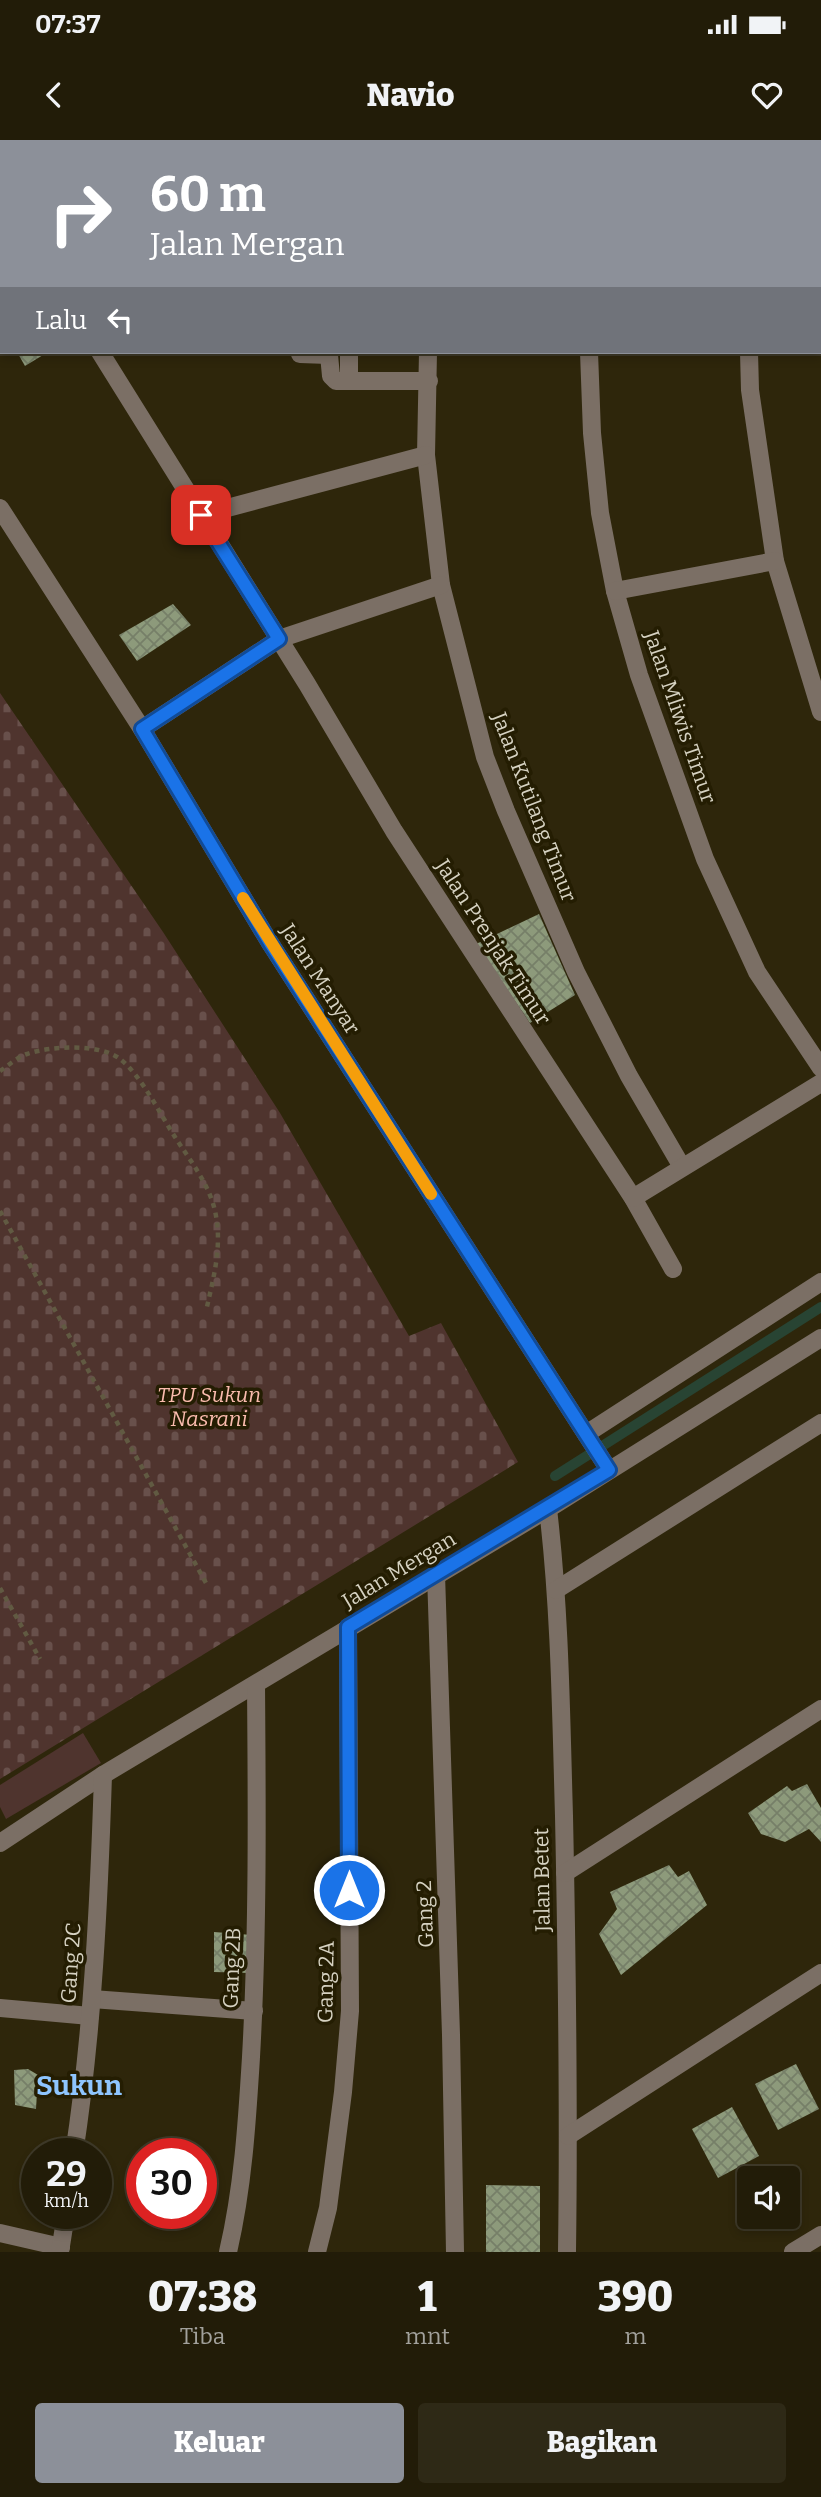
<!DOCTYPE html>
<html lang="id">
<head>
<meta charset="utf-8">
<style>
	:root { --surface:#221c08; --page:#2e2916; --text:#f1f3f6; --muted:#a2a19c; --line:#3f3a29; --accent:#8c9099 }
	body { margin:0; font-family:Bitter,serif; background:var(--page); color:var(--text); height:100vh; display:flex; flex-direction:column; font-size:26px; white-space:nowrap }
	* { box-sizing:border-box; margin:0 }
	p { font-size:23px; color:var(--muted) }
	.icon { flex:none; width:38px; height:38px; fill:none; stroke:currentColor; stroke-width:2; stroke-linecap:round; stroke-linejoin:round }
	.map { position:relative; height:2112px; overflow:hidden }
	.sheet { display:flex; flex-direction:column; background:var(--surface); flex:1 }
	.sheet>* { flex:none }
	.top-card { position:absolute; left:0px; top:0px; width:822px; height:214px; box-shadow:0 4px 10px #0003,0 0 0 2px var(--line); background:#8c9099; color:#fff; overflow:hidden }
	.buttons { position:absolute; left:737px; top:2026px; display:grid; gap:14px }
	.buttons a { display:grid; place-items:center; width:63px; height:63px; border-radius:7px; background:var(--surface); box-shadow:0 4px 10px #0003,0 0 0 2px var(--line); font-size:35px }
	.speed { position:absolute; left:21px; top:1998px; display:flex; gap:14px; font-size:35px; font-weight:700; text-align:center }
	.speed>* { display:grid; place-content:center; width:91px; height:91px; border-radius:50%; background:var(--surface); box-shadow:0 4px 10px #0003,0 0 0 2px var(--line); line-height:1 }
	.speed small { font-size:18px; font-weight:400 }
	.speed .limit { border:10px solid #d22; background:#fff; color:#111 }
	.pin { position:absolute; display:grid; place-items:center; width:60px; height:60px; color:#fff; margin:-30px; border-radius:14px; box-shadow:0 4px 10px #0006 }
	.me { position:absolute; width:77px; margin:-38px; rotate:0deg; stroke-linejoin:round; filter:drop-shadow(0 0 5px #0008) }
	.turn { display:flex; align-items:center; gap:24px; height:147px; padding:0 35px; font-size:32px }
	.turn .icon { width:91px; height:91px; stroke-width:2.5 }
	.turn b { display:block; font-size:49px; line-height:60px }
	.then { display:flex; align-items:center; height:66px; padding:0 35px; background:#0003; gap:14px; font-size:26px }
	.eta { display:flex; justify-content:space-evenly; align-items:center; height:119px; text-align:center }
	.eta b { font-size:42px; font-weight:800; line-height:49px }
	.action { display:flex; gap:14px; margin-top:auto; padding:14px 35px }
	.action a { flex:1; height:80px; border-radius:7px; background:var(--accent); color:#fff; font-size:28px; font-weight:800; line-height:80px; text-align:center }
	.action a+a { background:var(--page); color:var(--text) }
	.status { display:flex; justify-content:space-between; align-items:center; height:49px; padding:0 35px; background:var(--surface); direction:ltr }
	.status svg { height:19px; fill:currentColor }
	header { display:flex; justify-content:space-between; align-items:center; height:91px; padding:0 35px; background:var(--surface); font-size:32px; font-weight:800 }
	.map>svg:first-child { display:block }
</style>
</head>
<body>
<div class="status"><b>07:37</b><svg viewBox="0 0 49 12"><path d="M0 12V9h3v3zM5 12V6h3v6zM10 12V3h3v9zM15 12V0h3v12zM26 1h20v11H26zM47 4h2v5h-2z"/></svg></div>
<header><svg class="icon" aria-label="back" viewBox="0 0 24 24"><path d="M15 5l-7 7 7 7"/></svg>Navio<svg class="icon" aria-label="heart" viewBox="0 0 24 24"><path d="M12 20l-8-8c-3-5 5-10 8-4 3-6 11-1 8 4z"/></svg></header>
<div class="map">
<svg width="821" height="2112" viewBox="0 0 821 2112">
	<defs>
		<pattern id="cemetery-stones" width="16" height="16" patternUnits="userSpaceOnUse" patternTransform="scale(1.75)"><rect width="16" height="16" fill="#4f342e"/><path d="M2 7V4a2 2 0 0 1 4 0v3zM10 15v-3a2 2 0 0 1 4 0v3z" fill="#68504b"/></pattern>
		<pattern id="building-cross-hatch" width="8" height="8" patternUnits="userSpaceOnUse" patternTransform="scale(1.75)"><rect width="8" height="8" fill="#8d9a7b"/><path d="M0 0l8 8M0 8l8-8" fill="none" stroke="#767f68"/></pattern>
	</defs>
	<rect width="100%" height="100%" fill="#2e260b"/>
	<!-- green -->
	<path fill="#4f342e" d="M83,1593L101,1623L6,1679L0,1667V1645Z"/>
	<!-- cemetery -->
	<path fill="url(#cemetery-stones)" d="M0,553L163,792L280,973L409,1196L441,1183L518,1322L0,1639Z"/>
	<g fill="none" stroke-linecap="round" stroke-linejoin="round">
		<!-- stream -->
		<path stroke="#284433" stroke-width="10" d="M555,1336L821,1167"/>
	</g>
	<!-- building -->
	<g fill="url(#building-cross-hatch)">
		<path d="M17,212H48L25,226Z"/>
		<path d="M173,464L191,485L137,521L119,495Z"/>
		<path d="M539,774L575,855L530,883L476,804Z"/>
		<path d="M807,1644L821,1668V1702L809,1689L785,1702L761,1694L748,1673L787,1646L792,1651Z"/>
		<path d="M669,1725L678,1737L689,1731L707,1765L621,1835L599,1794L617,1769L610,1752Z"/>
		<path d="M214,1792L252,1795L251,1833L214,1832Z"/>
		<path d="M796,1924L819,1969L778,1990L755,1944Z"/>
		<path d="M28,1929L38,1935L36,1969L15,1965L14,1930Z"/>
		<path d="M732,1967L759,2016L718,2038L692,1989Z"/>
		<path d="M486,2045L540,2046V2112H486Z"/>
	</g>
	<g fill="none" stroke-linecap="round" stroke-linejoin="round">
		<!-- path -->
		<g stroke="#615a42" stroke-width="4.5" stroke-dasharray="5 5" stroke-linecap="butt">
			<path d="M0,931C8,926 17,917 27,914C50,906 100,903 120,919C141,935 160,974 175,997C191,1022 211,1046 216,1076C222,1108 213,1140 206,1171"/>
			<path d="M0,1071L206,1443"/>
			<path d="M0,1448L40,1519"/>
		</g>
		<!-- minor -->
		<g stroke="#7b6f65" stroke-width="18">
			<path d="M98,0L99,2"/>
			<path d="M350,2V0"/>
			<path d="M439,2V0"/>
			<path d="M596,2V0"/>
			<path d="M0,44L2,47"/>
			<path d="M100,212L307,544L394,691L633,1058L673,1129"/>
			<path d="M349,212V241"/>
			<path d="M428,212L426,315L441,445L485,617L506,671L576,832L629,936L682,1027"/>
			<path d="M589,212L592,293L600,373L615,451L639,535L705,719L757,832L821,928"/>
			<path d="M749,212L750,250L775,421L821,572"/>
			<path d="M300,214L329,215L331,236L336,241H429"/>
			<path d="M0,368L142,589L270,803L609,1330"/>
			<path d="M201,375L426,315"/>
			<path d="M615,451L775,421"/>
			<path d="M142,589L279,499L441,445"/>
			<path d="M633,1058L821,943"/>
			<path d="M586,1294L821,1142"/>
			<path d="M548,1369C560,1471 561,1573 564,1676C567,1821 569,1967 567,2112"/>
			<path d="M436,1434L451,1895L455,2112"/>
			<path d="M556,1450L821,1283"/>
			<path d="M0,1703L103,1635L548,1369L821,1198"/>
			<path d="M565,1733L821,1569"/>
			<path d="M92,1859L254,1871"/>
			<path d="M0,1868L90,1876"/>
			<path d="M568,1996L821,1833"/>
			<path d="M74,2014C93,1889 99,1762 103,1635"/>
			<path d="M0,2093L61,2107"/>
			<path d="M60,2112L66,2074"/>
			<path d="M228,2112C243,2048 247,1982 251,1917C258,1792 257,1669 256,1544"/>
			<path d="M317,2112L328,2068L343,1952L350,1871L348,1487"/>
			<path d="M793,2112L821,2095"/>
		</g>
	</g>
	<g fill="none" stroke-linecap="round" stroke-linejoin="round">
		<defs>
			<path id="route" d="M201,375L279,499L142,589L270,803L609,1330L348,1487L349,1750"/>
		</defs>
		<!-- route casing -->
		<use href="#route" stroke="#114b97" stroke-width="18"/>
		<!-- route -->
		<use href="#route" stroke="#1a73e8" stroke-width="12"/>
		<!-- slow -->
		<path stroke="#f59e0b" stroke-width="12" d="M243,758L431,1054"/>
	</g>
	<g text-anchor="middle" stroke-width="7" stroke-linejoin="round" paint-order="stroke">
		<!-- street labels -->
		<g font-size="21" fill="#d6d2c2" stroke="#241d02">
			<text transform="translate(680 577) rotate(71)" y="7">Jalan Mliwis Timur</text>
			<text transform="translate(534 667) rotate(69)" y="7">Jalan Kutilang Timur</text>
			<text transform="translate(493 802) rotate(57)" y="7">Jalan Prenjak Timur</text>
			<text transform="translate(320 839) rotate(57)" y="7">Jalan Manyar</text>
			<text transform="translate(399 1430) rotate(-31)" y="7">Jalan Mergan</text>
			<text transform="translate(542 1740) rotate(-91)" y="7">Jalan Betet</text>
			<text transform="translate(425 1774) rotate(-92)" y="7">Gang 2</text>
			<text transform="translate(71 1823) rotate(-86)" y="7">Gang 2C</text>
			<text transform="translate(232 1828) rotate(-88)" y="7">Gang 2B</text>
			<text transform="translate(326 1842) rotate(-89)" y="7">Gang 2A</text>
		</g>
		<!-- park labels -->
		<g font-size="21" font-style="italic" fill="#fbbcae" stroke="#241d02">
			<text x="209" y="1262">TPU Sukun<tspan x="209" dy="24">Nasrani</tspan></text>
		</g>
		<!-- district labels -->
		<g font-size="28" font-weight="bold" fill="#8ec5fe" stroke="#241d02">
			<text x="79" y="1955">Sukun</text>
		</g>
	</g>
</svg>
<div class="buttons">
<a><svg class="icon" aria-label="sound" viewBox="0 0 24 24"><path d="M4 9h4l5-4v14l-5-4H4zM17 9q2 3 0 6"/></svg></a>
</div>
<div class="speed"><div>29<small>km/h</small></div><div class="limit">30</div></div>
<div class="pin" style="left:201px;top:375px;background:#d93025"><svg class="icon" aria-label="arrive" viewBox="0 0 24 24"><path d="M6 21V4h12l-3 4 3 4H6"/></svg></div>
<svg class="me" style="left:349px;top:1750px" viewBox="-20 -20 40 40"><circle r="17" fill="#1a73e8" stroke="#fff" stroke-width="3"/><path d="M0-11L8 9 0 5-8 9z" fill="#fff"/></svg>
<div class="top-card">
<div class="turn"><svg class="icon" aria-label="right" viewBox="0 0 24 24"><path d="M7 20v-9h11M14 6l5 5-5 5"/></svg><div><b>60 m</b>Jalan Mergan</div></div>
<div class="then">Lalu<svg class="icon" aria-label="left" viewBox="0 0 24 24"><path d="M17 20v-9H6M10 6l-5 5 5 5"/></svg></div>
</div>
</div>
<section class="sheet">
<div class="eta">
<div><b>07:38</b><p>Tiba</p></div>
<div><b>1</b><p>mnt</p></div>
<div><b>390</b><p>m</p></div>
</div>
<div class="action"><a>Keluar</a><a>Bagikan</a></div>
</section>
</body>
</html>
